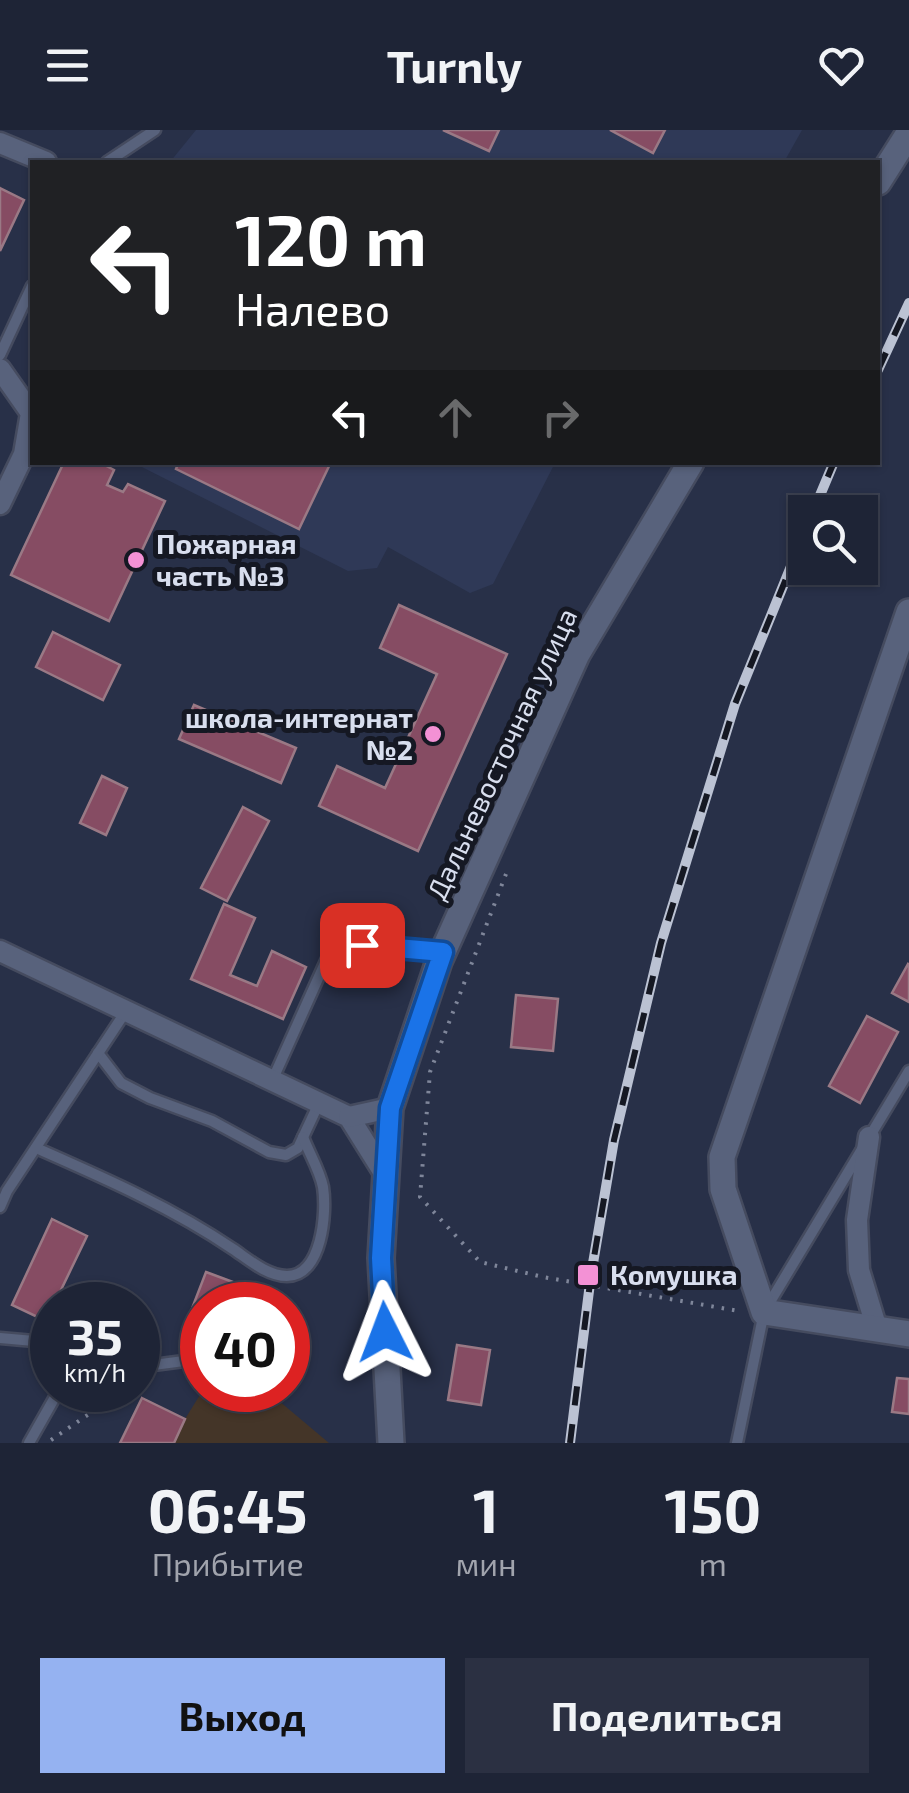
<!DOCTYPE html>
<html lang="ru">
<head>
<meta charset="utf-8">
<style>
	:root { --surface:#1e2436; --page:#2b3042; --text:#f1f3f6; --muted:#a1a4ad; --line:#3c4151; --accent:#95b2f1 }
	body { margin:0; font-family:"Exo 2",sans-serif; background:var(--page); color:var(--text); height:100vh; display:flex; flex-direction:column; font-size:38px; white-space:nowrap }
	* { box-sizing:border-box; margin:0 }
	p { font-size:32px; color:var(--muted) }
	.icon { flex:none; width:55px; height:55px; fill:none; stroke:currentColor; stroke-width:2; stroke-linecap:round; stroke-linejoin:round }
	.map { position:relative; height:1313px; overflow:hidden }
	.sheet { display:flex; flex-direction:column; background:var(--surface); flex:1 }
	.sheet>* { flex:none }
	.banner { position:absolute; left:30px; top:30px; width:850px; height:305px; border-radius:0px; box-shadow:0 2px 8px #0004,0 0 0 2px var(--line); background:#202124; color:#fff; overflow:hidden }
	.tools { position:absolute; left:788px; top:365px; display:grid; gap:20px }
	.tools a { display:grid; place-items:center; width:90px; height:90px; border-radius:0px; background:var(--surface); box-shadow:0 2px 8px #0004,0 0 0 2px var(--line); font-size:50px }
	.speed { position:absolute; left:30px; top:1152px; display:flex; gap:20px; font-size:50px; font-weight:700; text-align:center }
	.speed>* { display:grid; place-content:center; width:130px; height:130px; border-radius:50%; background:var(--surface); box-shadow:0 2px 8px #0004,0 0 0 2px var(--line); line-height:1 }
	.speed small { font-size:25px; font-weight:400 }
	.speed .limit { border:15px solid #d22; background:#fff; color:#111 }
	.pin { position:absolute; display:grid; place-items:center; width:85px; height:85px; color:#fff; margin:-42px; border-radius:20px; box-shadow:0 5px 15px #0006 }
	.me { position:absolute; width:110px; margin:-55px; rotate:357deg; stroke-linejoin:round; filter:drop-shadow(0 0 8px #0008) }
	.turn { display:flex; align-items:center; gap:35px; height:210px; padding:0 40px; font-size:45px }
	.turn .icon { width:130px; height:130px; stroke-width:2.5 }
	.turn b { display:block; font-size:70px; line-height:85px }
	.lanes { display:flex; align-items:center; height:95px; padding:0 40px; background:#0003; justify-content:center; gap:50px; direction:ltr }
	.lanes .off { opacity:.35 }
	.eta { display:flex; justify-content:space-evenly; align-items:center; height:170px; text-align:center }
	.eta b { font-size:60px; font-weight:700; line-height:70px }
	.cta { display:flex; gap:20px; margin-top:auto; padding:20px 40px }
	.cta a { flex:1; height:115px; border-radius:0px; background:var(--accent); color:#111; font-size:40px; font-weight:700; line-height:115px; text-align:center }
	.cta a+a { background:var(--page); color:var(--text) }
	header { display:flex; justify-content:space-between; align-items:center; height:130px; padding:0 40px; background:var(--surface); font-size:45px; font-weight:700 }
	.map>svg:first-child { display:block }
</style>
</head>
<body>
<header><svg class="icon" aria-label="menu" viewBox="0 0 24 24"><path d="M4 6h16M4 12h16M4 18h16"/></svg>Turnly<svg class="icon" aria-label="heart" viewBox="0 0 24 24"><path d="M12 20l-8-8c-3-5 5-10 8-4 3-6 11-1 8 4z"/></svg></header>
<div class="map">
<svg width="909" height="1313" viewBox="0 0 909 1313">
	<rect width="100%" height="100%" fill="#283048"/>
	<!-- built -->
	<g fill="#2f3957">
		<path d="M196,0H802L784,32H170Z"/>
		<path d="M134,333H555L493,454L470,463L388,417L377,438L348,441Z"/>
	</g>
	<!-- medical -->
	<path fill="#443528" d="M203,1260H266L329,1313H120L142,1268L185,1289Z"/>
	<!-- building -->
	<g fill="#864c63" stroke="#9a7985" stroke-width="2.5">
		<path d="M443,0H499L489,21Z"/>
		<path d="M610,0H665L653,23Z"/>
		<path d="M0,58L24,70L0,121Z"/>
		<path d="M64,332H99L114,340L107,355L123,362L128,354L165,371L109,491L11,445Z"/>
		<path d="M179,332H331L299,399L176,339Z"/>
		<path d="M399,475L507,524L418,721L319,676L337,636L385,658L437,544L380,518Z"/>
		<path d="M53,502L120,535L103,570L36,537Z"/>
		<path d="M194,575L296,618L281,653L179,609Z"/>
		<path d="M102,646L127,658L106,705L80,693Z"/>
		<path d="M243,677L269,691L227,771L201,758Z"/>
		<path d="M224,774L255,788L230,845L257,856L272,821L306,837L283,889L191,849Z"/>
		<path d="M908,834L909,835V872L892,863Z"/>
		<path d="M516,865L558,869L553,921L511,917Z"/>
		<path d="M867,886L898,902L860,973L829,956Z"/>
		<path d="M52,1089L87,1106L46,1191L12,1175Z"/>
		<path d="M206,1142L233,1152L224,1175H202V1201L186,1194Z"/>
		<path d="M457,1215L490,1220L481,1275L448,1270Z"/>
		<path d="M897,1248L909,1249V1284L892,1282Z"/>
		<path d="M142,1268L185,1289L174,1313H120Z"/>
	</g>
	<g fill="none" stroke-linecap="round" stroke-linejoin="round">
		<defs>
			<g id="lane">
				<path d="M107,32L155,0"/>
				<path d="M0,225L32,156"/>
				<path d="M98,923L121,953L150,968L212,991L269,1022L286,1025L298,1018L319,973"/>
				<path d="M272,951L334,813L442,822"/>
				<path d="M36,1018C104,1048 171,1077 233,1119C248,1129 267,1146 287,1146C322,1146 327,1083 323,1057C320,1041 309,1023 303,1007"/>
				<path d="M0,1077L7,1061L126,881"/>
				<path d="M0,1208L34,1211L52,1226"/>
				<path d="M138,1237L184,1231"/>
				<path d="M29,1313L59,1260"/>
				<path d="M737,1313L764,1182L909,941"/>
			</g>
			<g id="street">
				<path d="M0,13L46,32"/>
				<path d="M0,239L31,283L24,324L0,374"/>
				<path d="M0,821L349,987L384,1043"/>
				<path d="M349,987L390,978"/>
				<path d="M869,1007L857,1090L859,1140L877,1199"/>
			</g>
			<g id="secondary">
				<path d="M878,52L909,3"/>
				<path d="M909,482L722,1027L723,1059L764,1182L909,1204"/>
				<path d="M391,1313L381,1128L390,978L439,831L577,524L691,332"/>
			</g>
		</defs>
		<!-- lane casing -->
		<use href="#lane" stroke="#454b5f" stroke-width="15"/>
		<!-- street casing -->
		<use href="#street" stroke="#454b5f" stroke-width="25"/>
		<!-- secondary casing -->
		<use href="#secondary" stroke="#454b5f" stroke-width="30"/>
		<!-- path -->
		<g stroke="#7f869a" stroke-width="4" stroke-dasharray="2.5 8" stroke-linecap="butt">
			<path d="M506,744L430,942L420,1067L480,1132L543,1147L739,1181"/>
			<path d="M51,1310L124,1260"/>
		</g>
		<!-- lane -->
		<use href="#lane" stroke="#58627c" stroke-width="10"/>
		<!-- street -->
		<use href="#street" stroke="#58627c" stroke-width="20"/>
		<!-- secondary -->
		<use href="#secondary" stroke="#58627c" stroke-width="25"/>
		<defs>
			<g id="rail">
				<path d="M878,240L909,173"/>
				<path d="M813,382L834,332"/>
				<path d="M570,1313L591,1145L614,1010L661,813L735,574L805,402"/>
			</g>
		</defs>
		<!-- rail casing -->
		<use href="#rail" stroke="#bbc2d3" stroke-width="10"/>
		<!-- rail -->
		<use href="#rail" stroke="#151823" stroke-width="6" stroke-dasharray="19" stroke-linecap="butt"/>
	</g>
	<g fill="none" stroke-linecap="round" stroke-linejoin="round">
		<defs>
			<path id="route" d="M362,815L443,822L390,978L381,1128L385,1202"/>
		</defs>
		<!-- route casing -->
		<use href="#route" stroke="#114b97" stroke-width="25"/>
		<!-- route -->
		<use href="#route" stroke="#1a73e8" stroke-width="18"/>
	</g>
	<!-- markers -->
	<g fill="#f391d5" stroke="#151823" stroke-width="4">
		<circle cx="136" cy="430" r="10"/>
		<circle cx="433" cy="604" r="10"/>
		<rect x="576" y="1133" width="24" height="24" rx="5"/>
	</g>
	<g text-anchor="middle" stroke-width="10" stroke-linejoin="round" paint-order="stroke">
		<!-- poi labels -->
		<g font-size="28" font-weight="bold" fill="#d8deee" stroke="#151823" text-anchor="start">
			<text x="156" y="424">Пожарная<tspan x="156" dy="32">часть №3</tspan></text>
			<text x="413" y="598" text-anchor="end">школа-интернат<tspan x="413" dy="32">№2</tspan></text>
			<text x="610" y="1155">Комушка</text>
		</g>
		<!-- street labels -->
		<g font-size="28" fill="#d8deee" stroke="#151823">
			<text transform="translate(502 624) rotate(-65)" y="10">Дальневосточная улица</text>
		</g>
	</g>
</svg>
<div class="tools">
<a><svg class="icon" aria-label="search" viewBox="0 0 24 24"><circle cx="10" cy="10" r="6"/><path d="M15 15l6 6"/></svg></a>
</div>
<div class="speed"><div>35<small>km/h</small></div><div class="limit">40</div></div>
<div class="pin" style="left:362px;top:815px;background:#d93025"><svg class="icon" aria-label="arrive" viewBox="0 0 24 24"><path d="M6 21V4h12l-3 4 3 4H6"/></svg></div>
<svg class="me" style="left:385px;top:1202px" viewBox="-20 -20 40 40"><path d="M0-17L14 15 0 8-14 15z" fill="#1a73e8" stroke="#fff" stroke-width="4"/></svg>
<div class="banner">
<div class="turn"><svg class="icon" aria-label="left" viewBox="0 0 24 24"><path d="M17 20v-9H6M10 6l-5 5 5 5"/></svg><div><b>120 m</b>Налево</div></div>
<div class="lanes"><svg class="icon" aria-label="left" viewBox="0 0 24 24"><path d="M17 20v-9H6M10 6l-5 5 5 5"/></svg><svg class="icon off" aria-label="ahead" viewBox="0 0 24 24"><path d="M12 20V5M6 11l6-6 6 6"/></svg><svg class="icon off" aria-label="right" viewBox="0 0 24 24"><path d="M7 20v-9h11M14 6l5 5-5 5"/></svg></div>
</div>
</div>
<section class="sheet">
<div class="eta">
<div><b>06:45</b><p>Прибытие</p></div>
<div><b>1</b><p>мин</p></div>
<div><b>150</b><p>m</p></div>
</div>
<div class="cta"><a>Выход</a><a>Поделиться</a></div>
</section>
</body>
</html>
